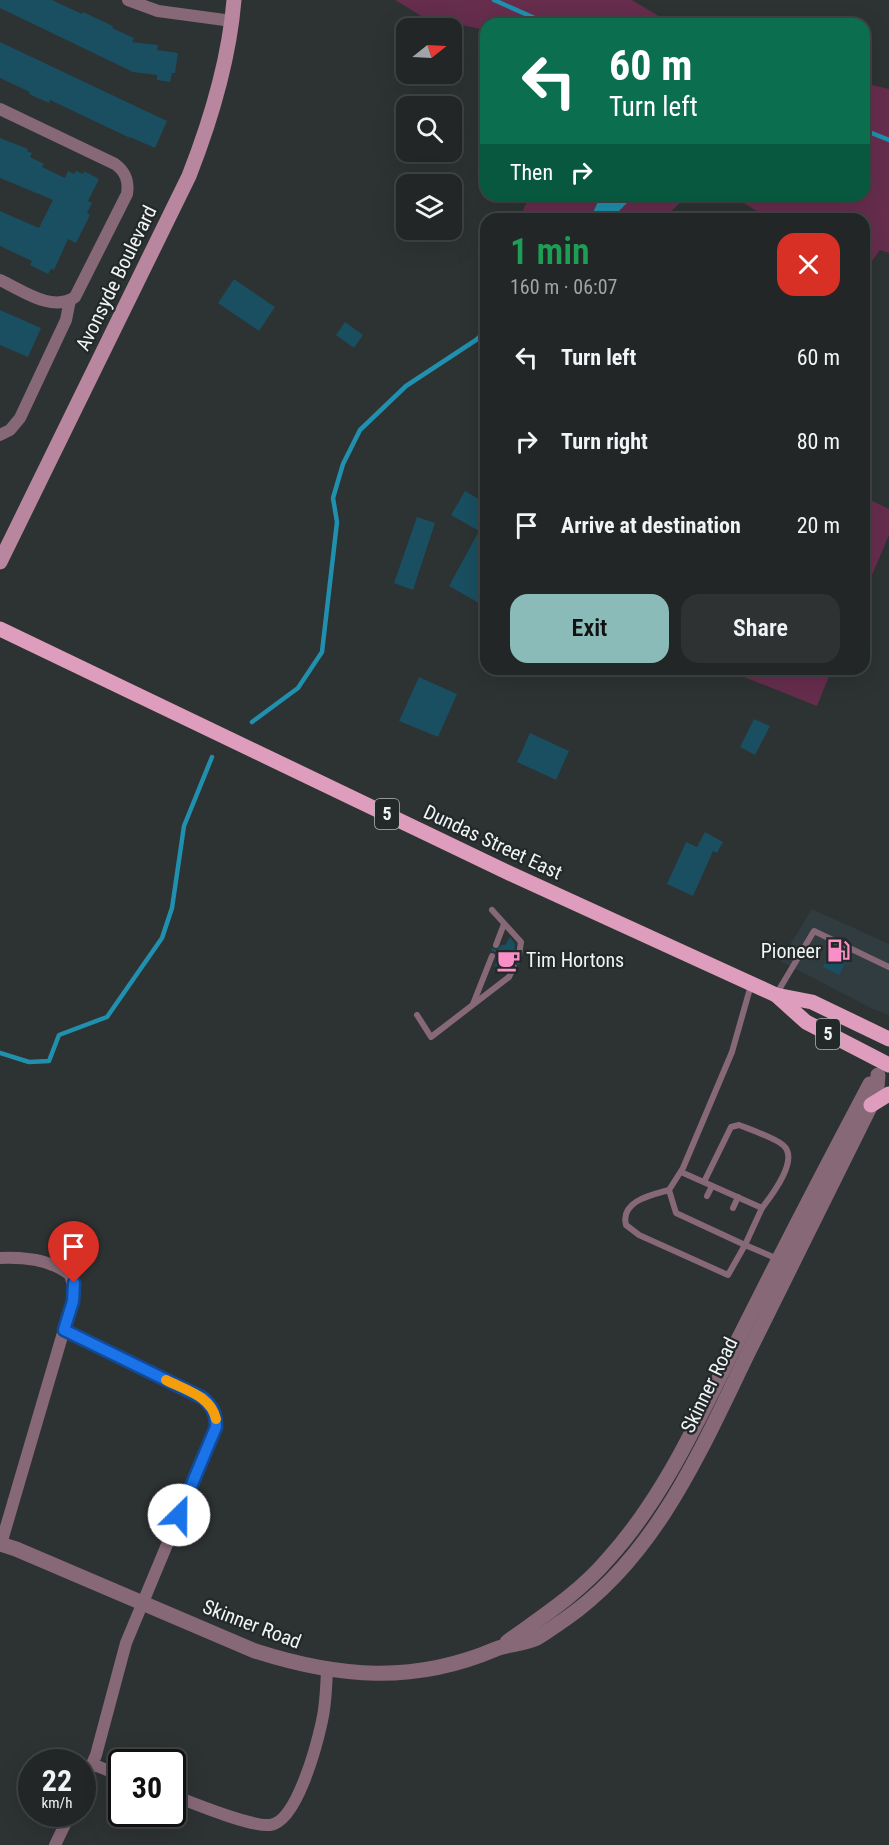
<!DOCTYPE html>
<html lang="en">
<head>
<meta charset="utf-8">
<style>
	:root { --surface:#222626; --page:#2e3232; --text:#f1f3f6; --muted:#a2a5a7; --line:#3f4343; --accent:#8bbbb9 }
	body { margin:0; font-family:"Roboto Condensed",sans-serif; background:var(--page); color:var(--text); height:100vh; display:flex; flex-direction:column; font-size:22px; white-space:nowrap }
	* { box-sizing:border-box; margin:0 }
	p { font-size:20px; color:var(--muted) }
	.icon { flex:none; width:33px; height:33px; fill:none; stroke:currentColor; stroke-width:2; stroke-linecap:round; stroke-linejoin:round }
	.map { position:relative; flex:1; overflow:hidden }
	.sheet { position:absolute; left:480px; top:213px; width:390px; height:462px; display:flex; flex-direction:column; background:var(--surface); border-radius:18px; box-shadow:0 6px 24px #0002,0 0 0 2px var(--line) }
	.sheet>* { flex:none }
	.guide { position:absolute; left:480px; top:18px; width:390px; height:183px; border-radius:18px; box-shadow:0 6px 24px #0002,0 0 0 2px var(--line); background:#0b6e4f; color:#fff; overflow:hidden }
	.needle { width:39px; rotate:72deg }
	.buttons { position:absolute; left:396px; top:18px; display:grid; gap:12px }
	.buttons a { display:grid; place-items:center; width:66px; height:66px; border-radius:12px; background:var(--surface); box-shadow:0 6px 24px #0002,0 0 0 2px var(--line); font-size:30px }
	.speed { position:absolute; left:18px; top:1749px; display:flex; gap:12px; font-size:30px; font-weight:700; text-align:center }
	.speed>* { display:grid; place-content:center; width:78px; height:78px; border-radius:50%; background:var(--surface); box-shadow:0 6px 24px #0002,0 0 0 2px var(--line); line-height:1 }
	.speed small { font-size:15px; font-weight:400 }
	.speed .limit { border:3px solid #111; border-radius:9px; background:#fff; color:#111 }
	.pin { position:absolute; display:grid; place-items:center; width:51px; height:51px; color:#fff; margin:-62px -26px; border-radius:50% 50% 50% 0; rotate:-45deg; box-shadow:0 0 6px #0007 }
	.pin .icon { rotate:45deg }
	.me { position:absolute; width:66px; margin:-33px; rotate:23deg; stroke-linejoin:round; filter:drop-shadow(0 0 4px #0008) }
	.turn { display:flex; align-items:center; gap:21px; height:126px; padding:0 30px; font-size:27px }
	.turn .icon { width:78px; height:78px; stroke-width:2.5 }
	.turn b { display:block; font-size:42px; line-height:51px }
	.then { display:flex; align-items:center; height:57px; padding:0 30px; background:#0003; gap:12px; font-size:22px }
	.round { display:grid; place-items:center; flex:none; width:63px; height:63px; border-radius:18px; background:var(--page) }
	.head { display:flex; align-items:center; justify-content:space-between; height:102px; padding:0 30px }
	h1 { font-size:36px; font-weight:600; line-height:45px; color:#1e9e55 }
	.button { display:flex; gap:12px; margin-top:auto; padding:12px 30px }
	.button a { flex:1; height:69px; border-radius:18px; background:var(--accent); color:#111; font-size:24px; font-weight:600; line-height:69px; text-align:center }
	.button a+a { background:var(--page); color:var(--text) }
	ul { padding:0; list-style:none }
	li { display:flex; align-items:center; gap:18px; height:84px; padding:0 30px }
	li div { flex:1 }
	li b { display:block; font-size:22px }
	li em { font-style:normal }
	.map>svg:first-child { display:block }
</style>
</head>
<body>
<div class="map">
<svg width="889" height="1845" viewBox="0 0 889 1845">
	<rect width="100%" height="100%" fill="#2d3233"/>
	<!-- built -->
	<path fill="#303c40" d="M812,909L889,944V1015L873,1009L780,961Z"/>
	<!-- green -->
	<g fill="#662d4d">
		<path d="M395,0H632L672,24H486V30L423,17Z"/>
		<path d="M864,83L889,89V253L880,250L864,272V219H769L731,195H864Z"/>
		<path d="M530,195H601L590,219H519Z"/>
		<path d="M635,195H717L684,199L663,219H611Z"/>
		<path d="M864,497L889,509V535L864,594Z"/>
		<path d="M724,669H832L817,706Z"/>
	</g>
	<!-- water -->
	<path fill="#2090ae" d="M601,195H635L611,219H590Z"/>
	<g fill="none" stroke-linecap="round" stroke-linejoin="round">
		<!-- stream -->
		<g stroke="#2090ae" stroke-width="4.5">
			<path d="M494,0L548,24"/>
			<path d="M864,130L889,140"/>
			<path d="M252,722L298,688L322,652L337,522L333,498L343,464L360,430L406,386L476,340L486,331"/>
			<path d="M0,1053L29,1062L49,1061L59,1035L107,1017L162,938L172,908L184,826L212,757"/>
		</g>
	</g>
	<!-- building -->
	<g fill="#194f60">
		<path d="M0,0H52L82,14L83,12L113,26L112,28L134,38L132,42L158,45L157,50L178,53L175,73H172L170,82L157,80V75L133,72L0,8Z"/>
		<path d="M0,42L167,121L155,148L130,137V138L50,100L49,103L29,94L30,92L0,78Z"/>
		<path d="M0,138L28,149L27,151L32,153L30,157L44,164L42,167L65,178L68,171L74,174L76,171L83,174L84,171L99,179L88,201L92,203L87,213L90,215L76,243L68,239L54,270L51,269L48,274L30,265L32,261L0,246V211L39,228L53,200L0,178Z"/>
		<path d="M234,279L275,307L259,331L218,303Z"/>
		<path d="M0,310L41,328L28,357L0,345Z"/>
		<path d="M345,322L363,335L354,348L336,335Z"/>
		<path d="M465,491L486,503V607L449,586L479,531L451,515Z"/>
		<path d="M417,517L435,523L413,590L394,583Z"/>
		<path d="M419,677L457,694L438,737L399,721Z"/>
		<path d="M754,719L770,726L755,755L740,747Z"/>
		<path d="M530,733L569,751L556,780L517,762Z"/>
		<path d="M705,832L723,842L717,853L713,851L693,896L667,884L686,842L697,847Z"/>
		<path d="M510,937L515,944L514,957L521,960L519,965L514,962L508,964L505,972L494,967L498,959L496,952L491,951L492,948L497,950L501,945H505Z"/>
		<path d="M833,946L850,954L839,975L823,967Z"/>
	</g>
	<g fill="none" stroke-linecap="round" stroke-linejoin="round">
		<!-- service -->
		<g stroke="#876877" stroke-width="6">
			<path d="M492,910L521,942L519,955"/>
			<path d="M496,945L504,924"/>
			<path d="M751,985L732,1052L683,1168L669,1190C651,1195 620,1201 626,1225L639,1235L728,1275L745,1245L778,1259"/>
			<path d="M777,993L814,931L889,967"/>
			<path d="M473,1004L492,956"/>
			<path d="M417,1015L431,1037L509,977L514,967"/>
			<path d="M704,1182L731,1127L739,1125C749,1129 775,1138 783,1145C800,1159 772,1195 762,1208"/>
			<path d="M669,1190L676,1213L745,1245L762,1208L681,1172"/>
			<path d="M707,1196L712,1186"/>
			<path d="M733,1208L738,1197"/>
		</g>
		<!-- minor -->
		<g stroke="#876877" stroke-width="12">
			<path d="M128,0L158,11L232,21"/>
			<path d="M0,109L115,164C126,172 129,181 127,194L75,297C52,313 22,290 0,280"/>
			<path d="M0,435L10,430L20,418L66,320L70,300"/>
			<path d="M0,1258C24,1257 51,1259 70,1275L75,1292L1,1544"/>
			<path d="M64,1330L203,1398C213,1407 216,1414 216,1427L126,1643L96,1755L82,1787"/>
			<path d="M92,1764L122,1776"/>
			<path d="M172,1795C193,1803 250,1827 270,1825C297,1822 317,1744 322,1721C326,1704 326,1688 327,1671"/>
			<path d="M55,1845L70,1814"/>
		</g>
		<!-- tertiary -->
		<g stroke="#876877" stroke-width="15">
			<path d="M0,1544L16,1549L255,1651C339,1678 414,1684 496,1649C509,1644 525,1644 537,1638C546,1633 555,1626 564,1620C657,1556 701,1449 749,1351C790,1269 830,1187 871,1105L877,1087L878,1075"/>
			<path d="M507,1642C543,1616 579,1593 608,1559C667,1494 702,1411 741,1334C783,1250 826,1167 870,1084"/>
		</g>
		<!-- secondary -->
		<path stroke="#b8869f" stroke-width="15" d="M0,562L189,176C211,120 229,61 234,0"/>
		<!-- primary -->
		<g stroke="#de9dbd" stroke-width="15">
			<path d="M0,629L509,873L776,995L812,1002L889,1039"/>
			<path d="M776,995L806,1022L889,1065"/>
			<path d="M871,1105L889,1094"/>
		</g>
	</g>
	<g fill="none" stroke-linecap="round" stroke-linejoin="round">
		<defs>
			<path id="route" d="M74,1283L73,1301L64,1330L203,1398C213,1407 216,1414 216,1427L179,1515"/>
		</defs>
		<!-- route casing -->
		<use href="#route" stroke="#114b97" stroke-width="15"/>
		<!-- route -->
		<use href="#route" stroke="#1a73e8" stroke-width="10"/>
		<!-- slow -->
		<path stroke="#f59e0b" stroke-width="10" d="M166,1380C185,1390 211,1396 216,1419"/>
	</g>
	<!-- icons -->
	<defs>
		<symbol id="fuel-bare" viewBox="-9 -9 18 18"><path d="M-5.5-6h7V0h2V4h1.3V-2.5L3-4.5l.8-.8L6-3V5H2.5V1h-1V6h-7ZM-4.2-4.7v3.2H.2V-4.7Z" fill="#fa8fc8" stroke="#232829" stroke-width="2.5" paint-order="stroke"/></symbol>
		<symbol id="cafe-bare" viewBox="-9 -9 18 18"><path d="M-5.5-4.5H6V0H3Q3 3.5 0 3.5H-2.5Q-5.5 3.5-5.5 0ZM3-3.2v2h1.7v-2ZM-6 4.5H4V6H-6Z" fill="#fa8fc8" stroke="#232829" stroke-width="2.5" paint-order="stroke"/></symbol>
	</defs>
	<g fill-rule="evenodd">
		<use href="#fuel-bare" x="822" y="934" width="33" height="33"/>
		<use href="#cafe-bare" x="492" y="944" width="33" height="33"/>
	</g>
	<g text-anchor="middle" stroke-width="4.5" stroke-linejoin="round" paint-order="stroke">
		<!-- shield labels -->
		<g fill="#232829" stroke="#b3b7b8" stroke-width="1.5">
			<rect x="375" y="799" width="24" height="30" rx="4.5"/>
			<rect x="816" y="1019" width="24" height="30" rx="4.5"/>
		</g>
		<g font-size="18" font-weight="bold" fill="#f1f4f5">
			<text x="387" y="820">5</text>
			<text x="828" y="1040">5</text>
		</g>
		<!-- street labels -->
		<g font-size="20" fill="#f1f4f5" stroke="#232829">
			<text transform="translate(116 278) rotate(-64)" y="7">Avonsyde Boulevard</text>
			<text transform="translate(493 842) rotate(25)" y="7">Dundas Street East</text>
			<text transform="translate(709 1385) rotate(-64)" y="7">Skinner Road</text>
			<text transform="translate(252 1624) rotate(21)" y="7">Skinner Road</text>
		</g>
		<!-- poi labels -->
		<g font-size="20" fill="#f1f4f5" stroke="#232829" text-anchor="end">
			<text x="821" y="958">Pioneer</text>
			<text x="526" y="967" text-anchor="start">Tim Hortons</text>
		</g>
	</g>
</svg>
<div class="buttons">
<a><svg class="needle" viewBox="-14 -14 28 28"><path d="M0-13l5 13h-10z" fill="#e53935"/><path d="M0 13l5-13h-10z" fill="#a2a5a7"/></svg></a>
<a><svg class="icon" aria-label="search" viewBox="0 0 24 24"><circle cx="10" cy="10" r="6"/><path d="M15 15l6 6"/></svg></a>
<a><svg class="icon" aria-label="layers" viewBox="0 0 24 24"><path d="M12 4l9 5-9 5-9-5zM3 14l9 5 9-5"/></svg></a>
</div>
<div class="speed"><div>22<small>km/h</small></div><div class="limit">30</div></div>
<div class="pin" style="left:74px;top:1283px;background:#d93025"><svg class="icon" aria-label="arrive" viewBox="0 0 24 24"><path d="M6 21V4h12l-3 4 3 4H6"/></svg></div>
<svg class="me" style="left:179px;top:1515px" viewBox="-20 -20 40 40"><circle r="19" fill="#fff"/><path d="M0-13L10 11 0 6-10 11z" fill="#1a73e8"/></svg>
<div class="guide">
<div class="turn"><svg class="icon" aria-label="left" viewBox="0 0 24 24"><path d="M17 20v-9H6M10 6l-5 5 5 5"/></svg><div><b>60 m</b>Turn left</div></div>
<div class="then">Then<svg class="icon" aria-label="right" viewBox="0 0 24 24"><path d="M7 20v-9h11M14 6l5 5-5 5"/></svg></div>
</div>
<section class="sheet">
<div class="head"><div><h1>1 min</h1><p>160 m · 06:07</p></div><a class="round" style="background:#d93025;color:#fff"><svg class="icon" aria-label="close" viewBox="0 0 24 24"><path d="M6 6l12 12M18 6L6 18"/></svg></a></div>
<ul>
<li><svg class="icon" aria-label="left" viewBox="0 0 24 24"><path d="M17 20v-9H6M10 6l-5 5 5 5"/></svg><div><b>Turn left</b></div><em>60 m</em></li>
<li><svg class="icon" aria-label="right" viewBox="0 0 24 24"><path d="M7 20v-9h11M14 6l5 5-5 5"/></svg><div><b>Turn right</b></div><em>80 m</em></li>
<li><svg class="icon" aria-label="arrive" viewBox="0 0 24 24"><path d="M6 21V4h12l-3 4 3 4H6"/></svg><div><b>Arrive at destination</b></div><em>20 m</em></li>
</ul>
<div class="button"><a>Exit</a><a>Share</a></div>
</section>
</div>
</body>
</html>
